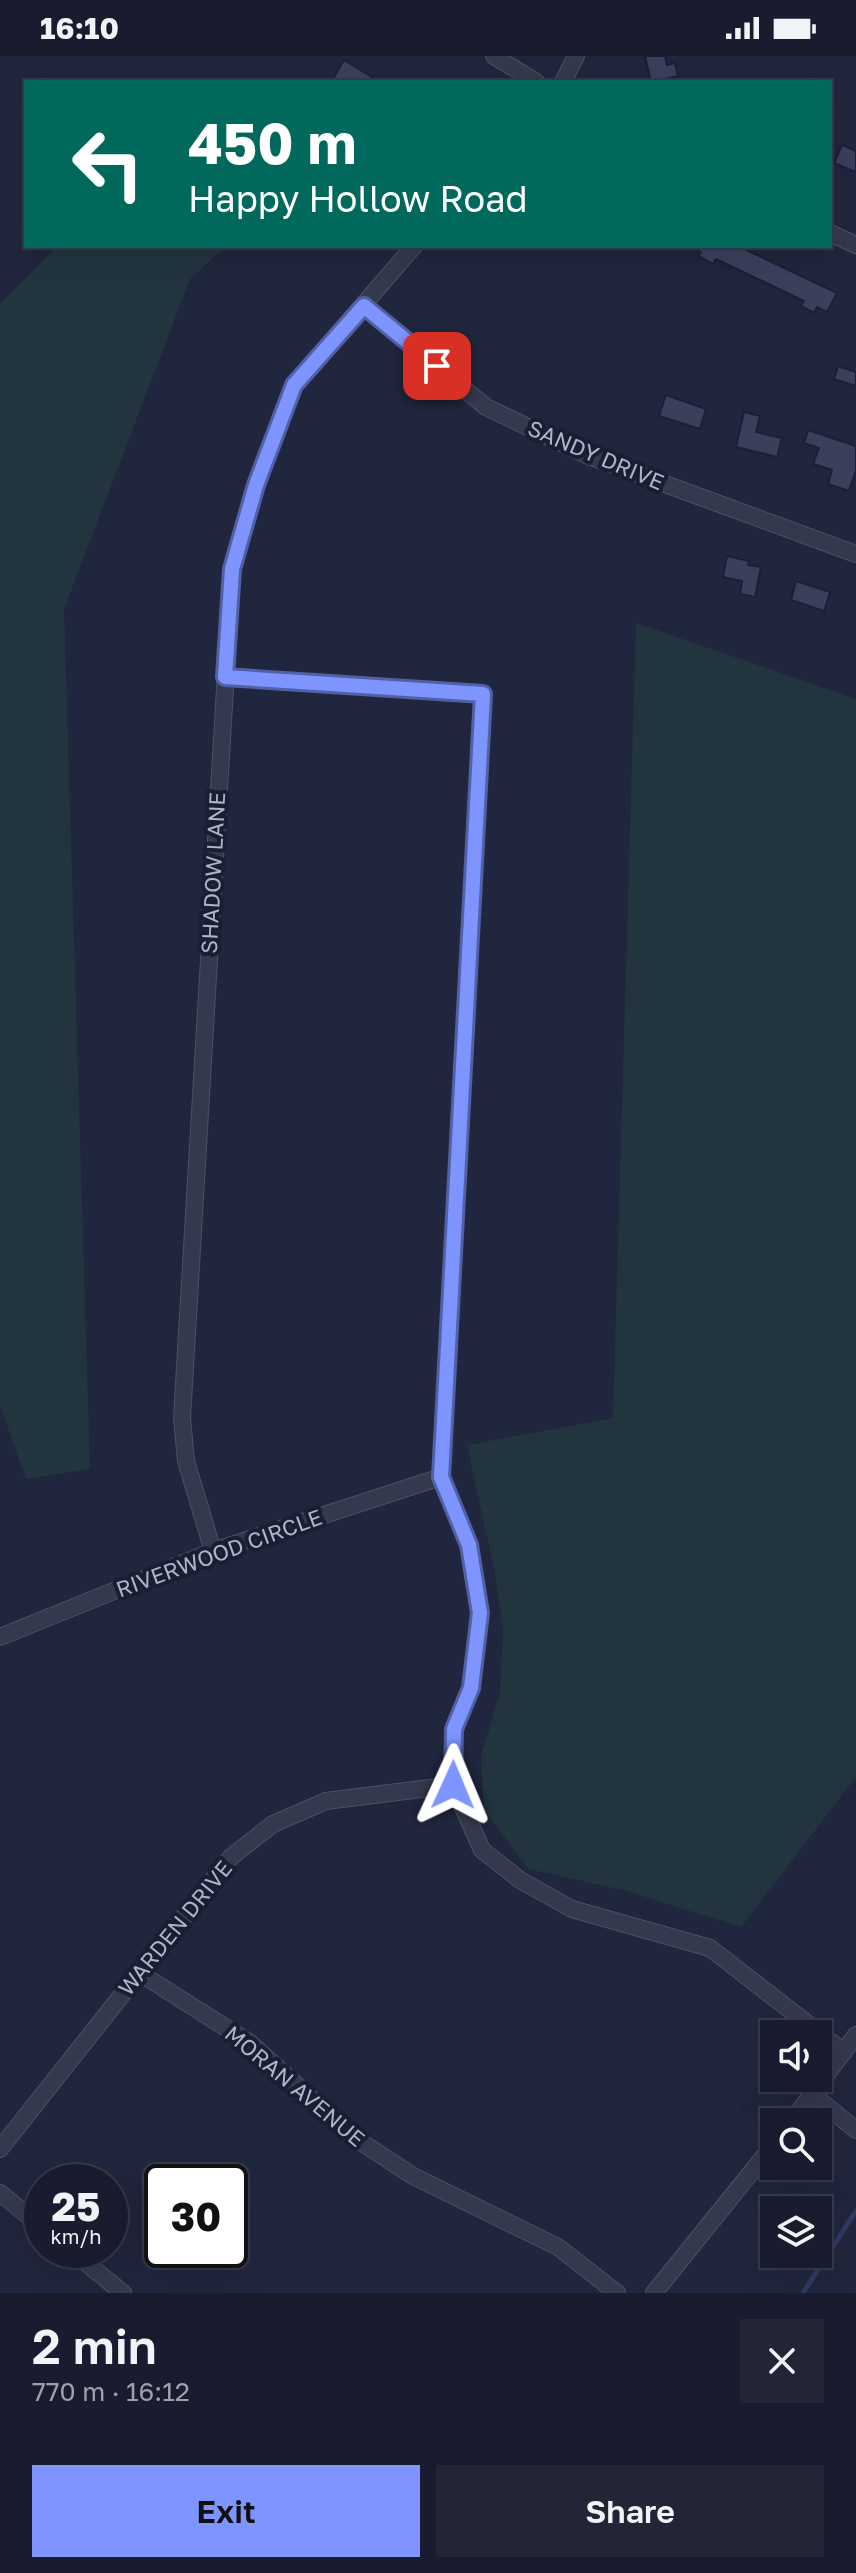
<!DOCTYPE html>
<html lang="en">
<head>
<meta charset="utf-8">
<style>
	:root { --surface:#181c2e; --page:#212536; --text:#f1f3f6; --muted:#9fa1aa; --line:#363a4a; --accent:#7e95ff }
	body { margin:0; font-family:"Golos Text",sans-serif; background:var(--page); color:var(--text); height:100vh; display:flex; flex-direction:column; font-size:30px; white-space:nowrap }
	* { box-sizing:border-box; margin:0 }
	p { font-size:26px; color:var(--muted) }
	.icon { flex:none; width:44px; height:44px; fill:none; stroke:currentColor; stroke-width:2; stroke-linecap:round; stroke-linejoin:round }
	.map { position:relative; height:2237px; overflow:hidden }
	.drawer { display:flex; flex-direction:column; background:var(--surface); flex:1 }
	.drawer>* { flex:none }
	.top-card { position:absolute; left:24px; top:24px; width:808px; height:168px; border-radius:0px; box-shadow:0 8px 32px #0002,0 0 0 2px var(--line); background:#00695c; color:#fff; overflow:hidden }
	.controls { position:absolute; left:760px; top:1964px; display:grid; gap:16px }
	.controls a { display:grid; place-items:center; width:72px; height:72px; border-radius:0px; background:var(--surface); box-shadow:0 8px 32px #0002,0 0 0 2px var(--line); font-size:40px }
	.speed { position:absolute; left:24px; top:2108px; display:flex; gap:16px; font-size:40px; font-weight:700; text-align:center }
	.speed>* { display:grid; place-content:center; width:104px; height:104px; border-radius:50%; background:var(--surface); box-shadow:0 8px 32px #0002,0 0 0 2px var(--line); line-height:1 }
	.speed small { font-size:20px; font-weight:400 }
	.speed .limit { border:4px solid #111; border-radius:12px; background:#fff; color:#111 }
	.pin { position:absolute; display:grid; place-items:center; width:68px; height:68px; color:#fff; margin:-34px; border-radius:16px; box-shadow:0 4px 12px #0006 }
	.me { position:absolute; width:88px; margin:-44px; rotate:1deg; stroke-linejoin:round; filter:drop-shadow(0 0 6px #0008) }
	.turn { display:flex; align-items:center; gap:28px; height:168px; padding:0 32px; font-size:36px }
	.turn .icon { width:104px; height:104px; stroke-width:2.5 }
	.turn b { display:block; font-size:56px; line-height:68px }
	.round { display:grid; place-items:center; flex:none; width:84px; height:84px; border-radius:0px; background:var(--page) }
	.summary { display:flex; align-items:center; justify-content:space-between; height:136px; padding:0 32px }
	h1 { font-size:48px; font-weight:600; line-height:60px }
	.cta { display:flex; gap:16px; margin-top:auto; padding:16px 32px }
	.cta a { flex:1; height:92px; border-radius:0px; background:var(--accent); color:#111; font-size:32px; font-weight:600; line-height:92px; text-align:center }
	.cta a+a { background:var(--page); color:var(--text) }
	.status { display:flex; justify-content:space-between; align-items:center; height:56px; padding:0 40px; background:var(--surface); direction:ltr }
	.status svg { height:22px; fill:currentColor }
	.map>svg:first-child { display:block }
</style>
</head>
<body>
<div class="status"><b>16:10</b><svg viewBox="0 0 49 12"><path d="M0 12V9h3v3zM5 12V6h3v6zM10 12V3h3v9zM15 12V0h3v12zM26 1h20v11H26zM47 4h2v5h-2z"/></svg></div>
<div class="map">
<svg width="856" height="2237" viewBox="0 0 856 2237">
	<rect width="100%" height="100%" fill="#20263d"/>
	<!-- green -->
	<g fill="#22353e">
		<path d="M58,190H226L190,223L64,553L90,1413L26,1423L0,1349V248Z"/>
		<path d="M636,567L856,643V1721L741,1871L627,1835L529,1813L484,1754L481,1700L500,1637L503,1574L495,1518L467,1389L613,1362Z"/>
	</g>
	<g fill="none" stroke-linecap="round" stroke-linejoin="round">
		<!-- stream -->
		<path stroke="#2f3962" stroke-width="5" d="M803,2237L856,2155"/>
	</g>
	<!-- building -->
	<g fill="#3a405c" stroke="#1b2034" stroke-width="2">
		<path d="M645,0H665L667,9L675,7L678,20L651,26Z"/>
		<path d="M344,4L380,26H331Z"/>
		<path d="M842,89L856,95V116L834,107Z"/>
		<path d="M689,190H738L837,237L827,256L817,251L814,257L801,250L804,245L716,203L713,208L698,200L701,196Z"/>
		<path d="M838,310L856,316V330L834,323Z"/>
		<path d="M666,339L706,353L700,373L659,360Z"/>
		<path d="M744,356L760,360L756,376L782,382L777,401L736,391Z"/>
		<path d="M808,374L856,390V414L849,435L828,428L832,414L813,408L819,392L804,387Z"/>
		<path d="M727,500L749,505L748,509L761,511L755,541L740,538L742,525L723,521Z"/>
		<path d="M796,525L830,536L824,555L791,544Z"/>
	</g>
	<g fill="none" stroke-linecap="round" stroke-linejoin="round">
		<defs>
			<g id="minor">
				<path d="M494,0L536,26"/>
				<path d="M563,26L576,0"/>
				<path d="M830,177L856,189"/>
				<path d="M364,250L486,351L586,399L856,498"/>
				<path d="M225,621L483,638L441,1421L469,1489L480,1557L471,1632L454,1673L453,1729L482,1794L520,1824L572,1853L710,1892L844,1996"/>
				<path d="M213,1495L186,1405L182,1362L232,513L256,429L294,329L414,190"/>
				<path d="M0,1581L213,1495L441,1421"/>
				<path d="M138,1916L250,1987L355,2082L413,2120L558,2191L617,2237"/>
				<path d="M813,2039L856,2074"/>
				<path d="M791,2066L856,1979"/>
				<path d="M0,2093L231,1801L273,1768L326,1745L453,1729"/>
				<path d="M0,2137L42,2171"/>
				<path d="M70,2194L123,2237"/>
				<path d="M654,2237L774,2088"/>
			</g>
		</defs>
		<!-- minor casing -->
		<use href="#minor" stroke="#4c5165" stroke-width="18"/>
		<!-- minor -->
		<use href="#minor" stroke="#34394d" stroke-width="16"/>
	</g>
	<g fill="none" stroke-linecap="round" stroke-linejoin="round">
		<defs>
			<path id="route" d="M437,310L364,250L294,329L256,429L232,513L225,621L483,638L441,1421L469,1489L480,1557L471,1632L454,1673L453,1729"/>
		</defs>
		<!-- route casing -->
		<use href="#route" stroke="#5261a6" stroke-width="20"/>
		<!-- route -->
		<use href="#route" stroke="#7e95ff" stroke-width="14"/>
	</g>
	<g text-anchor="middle" stroke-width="8" stroke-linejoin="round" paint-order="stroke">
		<!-- street labels -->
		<g font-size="22" fill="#afb4c9" stroke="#1a1e32">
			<text transform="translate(596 399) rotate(23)" y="8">SANDY DRIVE</text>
			<text transform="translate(213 817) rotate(-87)" y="8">SHADOW LANE</text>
			<text transform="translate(219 1497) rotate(-20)" y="8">RIVERWOOD CIRCLE</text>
			<text transform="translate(175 1872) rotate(-51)" y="8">WARDEN DRIVE</text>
			<text transform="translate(295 2030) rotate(40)" y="8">MORAN AVENUE</text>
		</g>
	</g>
</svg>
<div class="controls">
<a><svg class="icon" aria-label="sound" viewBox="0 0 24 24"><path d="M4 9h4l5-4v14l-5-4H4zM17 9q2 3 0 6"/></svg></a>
<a><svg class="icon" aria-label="search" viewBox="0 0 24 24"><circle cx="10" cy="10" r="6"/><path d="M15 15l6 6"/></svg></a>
<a><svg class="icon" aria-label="layers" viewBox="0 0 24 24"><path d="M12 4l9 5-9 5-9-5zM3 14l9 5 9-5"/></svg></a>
</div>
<div class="speed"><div>25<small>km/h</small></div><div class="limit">30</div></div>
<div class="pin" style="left:437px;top:310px;background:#d93025"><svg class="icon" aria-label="arrive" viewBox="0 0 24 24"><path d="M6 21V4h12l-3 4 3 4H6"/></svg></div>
<svg class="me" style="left:453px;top:1729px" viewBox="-20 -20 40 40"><path d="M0-17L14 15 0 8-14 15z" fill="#7e95ff" stroke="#fff" stroke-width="4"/></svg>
<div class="top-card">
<div class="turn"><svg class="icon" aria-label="left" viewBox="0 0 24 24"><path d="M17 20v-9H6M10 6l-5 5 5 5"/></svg><div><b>450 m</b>Happy Hollow Road</div></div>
</div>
</div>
<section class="drawer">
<div class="summary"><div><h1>2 min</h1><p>770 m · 16:12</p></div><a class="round"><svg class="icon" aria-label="close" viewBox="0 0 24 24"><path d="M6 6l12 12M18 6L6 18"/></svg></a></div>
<div class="cta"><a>Exit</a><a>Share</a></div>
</section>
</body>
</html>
